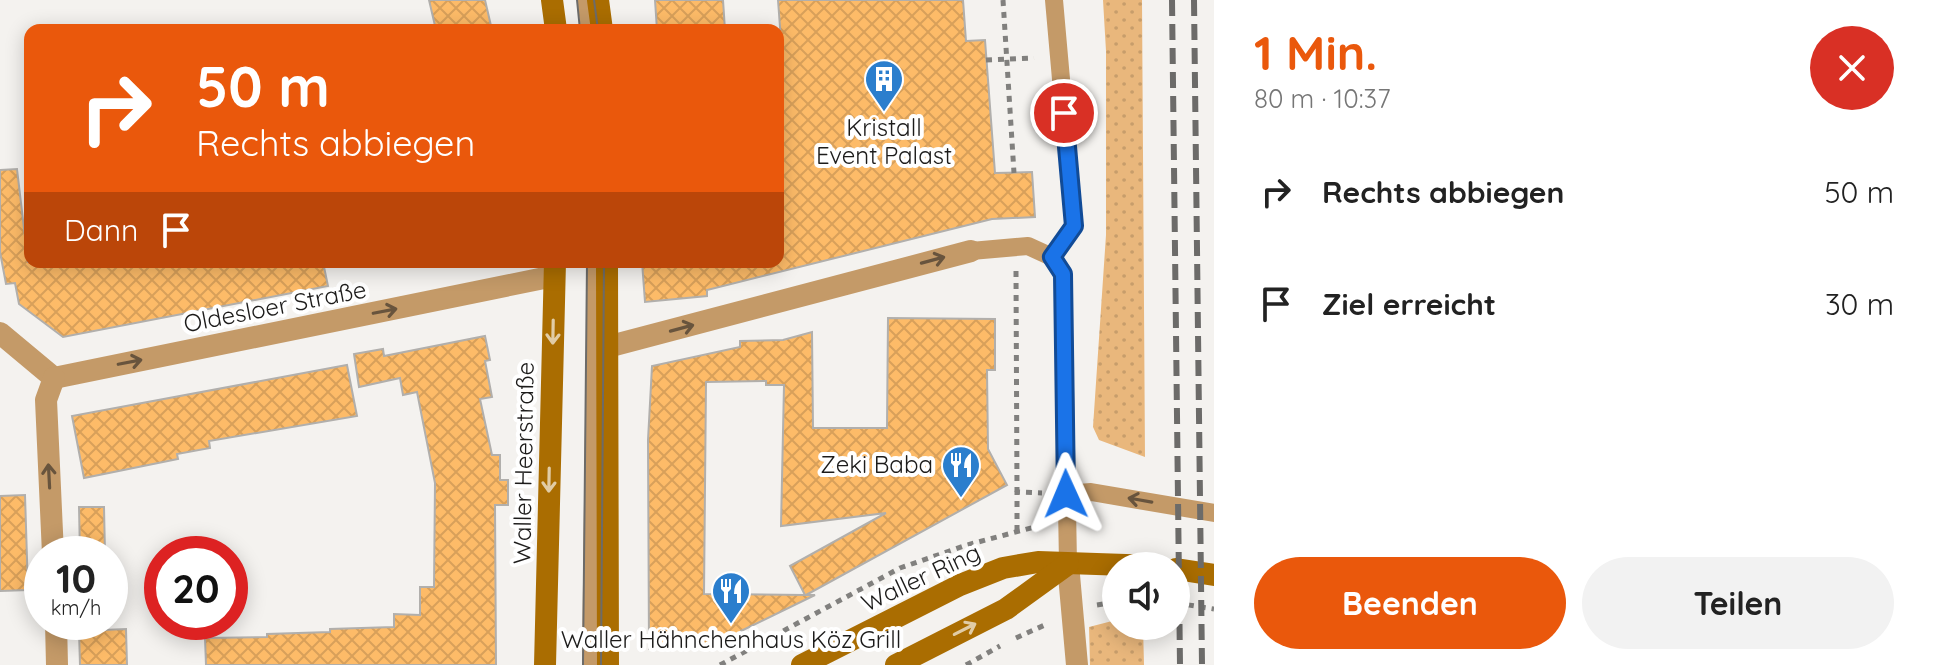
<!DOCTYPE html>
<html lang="de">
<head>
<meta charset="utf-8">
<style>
	:root { --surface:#fff; --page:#f2f2f2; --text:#222; --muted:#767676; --accent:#ea580c }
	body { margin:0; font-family:Quicksand,sans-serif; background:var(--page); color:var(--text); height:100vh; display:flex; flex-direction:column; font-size:30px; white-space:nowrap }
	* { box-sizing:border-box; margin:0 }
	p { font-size:26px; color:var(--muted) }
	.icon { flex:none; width:44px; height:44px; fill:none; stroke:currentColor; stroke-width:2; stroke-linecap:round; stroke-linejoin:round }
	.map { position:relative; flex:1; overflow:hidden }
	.drawer { display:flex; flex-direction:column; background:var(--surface); width:720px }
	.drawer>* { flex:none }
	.guide { position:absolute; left:24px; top:24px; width:760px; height:244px; border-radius:16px; box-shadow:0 4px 20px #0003; background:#ea580c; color:#fff; overflow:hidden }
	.fabs { position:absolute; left:1102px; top:552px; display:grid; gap:16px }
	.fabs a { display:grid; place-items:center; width:88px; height:88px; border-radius:50%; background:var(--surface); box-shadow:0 4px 20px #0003; font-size:40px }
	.speed { position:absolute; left:24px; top:536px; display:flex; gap:16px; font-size:40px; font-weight:700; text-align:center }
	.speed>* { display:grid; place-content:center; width:104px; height:104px; border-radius:50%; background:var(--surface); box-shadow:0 4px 20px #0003; line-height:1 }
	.speed small { font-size:20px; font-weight:400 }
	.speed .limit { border:12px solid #d22; background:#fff; color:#111 }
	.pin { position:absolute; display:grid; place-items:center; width:68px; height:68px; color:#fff; margin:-34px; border:4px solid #fff; border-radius:50%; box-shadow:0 2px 8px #0007 }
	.me { position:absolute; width:88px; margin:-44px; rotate:359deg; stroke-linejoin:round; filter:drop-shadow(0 0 6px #0008) }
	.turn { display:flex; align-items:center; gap:28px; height:168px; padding:0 40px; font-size:36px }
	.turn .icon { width:104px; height:104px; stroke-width:2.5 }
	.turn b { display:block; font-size:56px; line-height:68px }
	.then { display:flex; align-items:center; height:76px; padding:0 40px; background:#0003; gap:16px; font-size:30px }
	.round { display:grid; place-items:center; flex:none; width:84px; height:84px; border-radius:42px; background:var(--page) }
	.overview { display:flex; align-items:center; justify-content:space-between; height:136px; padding:0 40px }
	h1 { font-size:48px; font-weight:700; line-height:60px; color:var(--accent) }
	.primary-button { display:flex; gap:16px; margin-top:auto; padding:16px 40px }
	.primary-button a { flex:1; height:92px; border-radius:48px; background:var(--accent); color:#fff; font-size:32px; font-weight:700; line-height:92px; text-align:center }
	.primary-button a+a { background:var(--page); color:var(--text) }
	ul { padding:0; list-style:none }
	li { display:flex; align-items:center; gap:24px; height:112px; padding:0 40px }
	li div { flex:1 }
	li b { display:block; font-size:30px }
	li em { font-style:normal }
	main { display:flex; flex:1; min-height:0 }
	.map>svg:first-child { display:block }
</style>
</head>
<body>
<main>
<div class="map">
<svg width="1214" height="665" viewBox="0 0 1214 665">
	<defs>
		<pattern id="grass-dots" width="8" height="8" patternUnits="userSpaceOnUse" patternTransform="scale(2)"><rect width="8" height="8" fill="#e9b77c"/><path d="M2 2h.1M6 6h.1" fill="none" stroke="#c79d6b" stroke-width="1.8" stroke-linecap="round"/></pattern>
		<pattern id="building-cross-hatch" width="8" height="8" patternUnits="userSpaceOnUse" patternTransform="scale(2)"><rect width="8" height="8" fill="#fdbb68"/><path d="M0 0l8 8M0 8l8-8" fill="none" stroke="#d8a05a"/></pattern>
	</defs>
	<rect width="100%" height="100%" fill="#f4f2ef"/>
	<!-- grass -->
	<g fill="url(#grass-dots)">
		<path d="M1103,0H1142L1145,457L1099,440L1093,427L1106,235V51Z"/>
		<path d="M1116,620V626H1143L1144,665H1090L1089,627Z"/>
	</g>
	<!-- building -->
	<g fill="url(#building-cross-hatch)" stroke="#b1afac" stroke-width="2" fill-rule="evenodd">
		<path d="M429,0H485L492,30H436Z"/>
		<path d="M655,0H723L725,30H657Z"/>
		<path d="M778,0H963L966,41L985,40L995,173L1032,172L1035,217L992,219L707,290V296L645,302L642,262H778V54H782Z"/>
		<path d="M17,169L28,262H323L328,286L63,337L19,304L15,283L6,284L0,252V170Z"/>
		<path d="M888,318L995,319V370H987L988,449L1007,485L806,595H815L741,631V641L715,642V646L649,649L648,440L652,366L740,347V341L783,340L812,332L813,428H887ZM766,381V385H784L781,526L886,513L790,566L805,595L704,594L706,382Z"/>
		<path d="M485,336L490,360L485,361L492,397L480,399L492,455H500V480H508V505H495L496,665H206L205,638L267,637V634L330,632V629L394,627V614L420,615V587H434L435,483L417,392L403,395L400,378L359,387L354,354L383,349L384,356Z"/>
		<path d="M347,365L357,416L209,441L210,448L177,454L178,459L84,478L72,416Z"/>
		<path d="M25,495L28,590L0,591V496Z"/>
		<path d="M79,507H104L105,554H80Z"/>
		<path d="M126,629L127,665H80L79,631Z"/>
	</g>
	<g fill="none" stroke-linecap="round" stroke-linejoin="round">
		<!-- path -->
		<g stroke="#81807e" stroke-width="5" stroke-dasharray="6 6" stroke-linecap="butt">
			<path d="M1003,0L1014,173"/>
			<path d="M986,60L1034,58"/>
			<path d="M1016,271L1017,492"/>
			<path d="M1017,531V492L1042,493"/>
			<path d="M1176,603L1214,609"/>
			<path d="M1097,605L1116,602"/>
			<path d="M1016,638L1047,624"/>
			<path d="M720,665L900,568L967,545L1042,525"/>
			<path d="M966,665L1000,646"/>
		</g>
		<!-- service -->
		<g stroke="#c49a68" stroke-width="18">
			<path d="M586,0L590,30"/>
			<path d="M971,251L1028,246L1052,257L1063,274L1068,564"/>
			<path d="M1052,257L1074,226L1054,0"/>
			<path d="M1066,494L1091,492L1214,513"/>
			<path d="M591,665L596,262"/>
		</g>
		<!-- minor -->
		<g stroke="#c49a68" stroke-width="22">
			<path d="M0,333L54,378"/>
			<path d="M607,347L971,251"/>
			<path d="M54,378L554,276"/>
			<path d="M53,554L46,400L54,378"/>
			<path d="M1068,564L1077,665"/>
			<path d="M56,622L57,665"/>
		</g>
		<!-- secondary -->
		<g stroke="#aa6d01" stroke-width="22">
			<path d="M552,0L556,30"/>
			<path d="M598,0L602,30"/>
			<path d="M607,262L608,665"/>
			<path d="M1176,569L1214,575"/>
			<path d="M545,665L555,262"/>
			<path d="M802,665L960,585L1003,568L1038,562L1155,566"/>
			<path d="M896,665L1006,609L1068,564"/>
		</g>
		<!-- tram -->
		<g stroke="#6c6b69" stroke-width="2">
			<path d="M577,0L580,30"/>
			<path d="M594,0L598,30"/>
			<path d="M583,665L587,262"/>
			<path d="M601,665L604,262"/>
		</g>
		<!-- rail -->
		<g stroke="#6c6b69" stroke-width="6" stroke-dasharray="16 8" stroke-linecap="butt">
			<path d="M1172,0L1180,665"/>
			<path d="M1194,0L1202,665"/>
		</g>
	</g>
	<!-- one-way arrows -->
	<defs><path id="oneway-shaft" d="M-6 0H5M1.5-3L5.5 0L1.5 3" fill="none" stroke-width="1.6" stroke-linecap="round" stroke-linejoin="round" transform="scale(2)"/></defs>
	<g stroke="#68543d">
		<use href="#oneway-shaft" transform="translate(933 260) rotate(-15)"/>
		<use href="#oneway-shaft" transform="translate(385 311) rotate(-11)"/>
		<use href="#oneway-shaft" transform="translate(682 328) rotate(-15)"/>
		<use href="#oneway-shaft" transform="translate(130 362) rotate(-11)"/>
		<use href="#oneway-shaft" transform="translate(49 476) rotate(-93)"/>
		<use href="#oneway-shaft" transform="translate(1140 500) rotate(-170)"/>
	</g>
	<g stroke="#e1cca6">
		<use href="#oneway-shaft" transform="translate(553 332) rotate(91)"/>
		<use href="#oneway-shaft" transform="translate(549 480) rotate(91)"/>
		<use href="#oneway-shaft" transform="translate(965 629) rotate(-27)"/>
	</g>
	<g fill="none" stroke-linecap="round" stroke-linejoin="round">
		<defs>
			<path id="route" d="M1064,113L1074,226L1052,257L1063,274L1066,494"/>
		</defs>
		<!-- route casing -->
		<use href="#route" stroke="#114b97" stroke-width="20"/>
		<!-- route -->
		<use href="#route" stroke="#1a73e8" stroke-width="14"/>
	</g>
	<!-- icons -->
	<defs>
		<symbol id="building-pin" viewBox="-11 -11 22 30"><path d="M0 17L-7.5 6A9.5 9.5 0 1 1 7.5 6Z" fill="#2b7ecd" stroke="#fff"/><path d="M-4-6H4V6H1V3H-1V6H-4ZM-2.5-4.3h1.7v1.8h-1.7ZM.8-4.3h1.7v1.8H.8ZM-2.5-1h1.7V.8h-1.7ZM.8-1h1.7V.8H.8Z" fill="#fff"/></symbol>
		<symbol id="restaurant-pin" viewBox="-11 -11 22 30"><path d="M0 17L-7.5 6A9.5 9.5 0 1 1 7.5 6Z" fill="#2b7ecd" stroke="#fff"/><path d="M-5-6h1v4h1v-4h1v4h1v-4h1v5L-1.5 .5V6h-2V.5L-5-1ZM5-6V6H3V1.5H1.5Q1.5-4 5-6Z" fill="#fff"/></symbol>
	</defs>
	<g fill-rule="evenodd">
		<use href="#building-pin" x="862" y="57" width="44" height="60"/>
		<use href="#restaurant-pin" x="939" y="443" width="44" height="60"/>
		<use href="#restaurant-pin" x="709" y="569" width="44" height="60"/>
	</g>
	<g text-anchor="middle" stroke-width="8" stroke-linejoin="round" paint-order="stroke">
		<!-- poi labels -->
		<g font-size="24" fill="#1c1b1a" stroke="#fff">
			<text x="884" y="136">Kristall<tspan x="884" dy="28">Event Palast</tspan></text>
			<text x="933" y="473" text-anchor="end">Zeki Baba</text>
			<text x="731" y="648">Waller Hähnchenhaus Köz Grill</text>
		</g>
		<!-- street labels -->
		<g font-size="24" fill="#1c1b1a" stroke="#fff">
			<text transform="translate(275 307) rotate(-11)" y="8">Oldesloer Straße</text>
			<text transform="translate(524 463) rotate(-89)" y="8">Waller Heerstraße</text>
			<text transform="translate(921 578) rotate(-25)" y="8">Waller Ring</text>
		</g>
	</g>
</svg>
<div class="fabs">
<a><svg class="icon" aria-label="sound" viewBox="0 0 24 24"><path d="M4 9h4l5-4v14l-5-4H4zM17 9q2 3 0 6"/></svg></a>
</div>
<div class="speed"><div>10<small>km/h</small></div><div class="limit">20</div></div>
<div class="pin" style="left:1064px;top:113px;background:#d93025"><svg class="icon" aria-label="arrive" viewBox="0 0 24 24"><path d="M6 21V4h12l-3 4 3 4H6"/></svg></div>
<svg class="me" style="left:1066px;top:494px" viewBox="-20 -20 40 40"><path d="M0-17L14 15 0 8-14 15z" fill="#1a73e8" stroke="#fff" stroke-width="4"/></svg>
<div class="guide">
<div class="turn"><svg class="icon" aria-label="right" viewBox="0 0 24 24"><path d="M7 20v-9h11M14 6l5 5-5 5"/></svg><div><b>50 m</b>Rechts abbiegen</div></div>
<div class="then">Dann<svg class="icon" aria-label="arrive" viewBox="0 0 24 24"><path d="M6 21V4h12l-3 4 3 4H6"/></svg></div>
</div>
</div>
<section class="drawer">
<div class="overview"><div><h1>1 Min.</h1><p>80 m · 10:37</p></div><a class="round" style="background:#d93025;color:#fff"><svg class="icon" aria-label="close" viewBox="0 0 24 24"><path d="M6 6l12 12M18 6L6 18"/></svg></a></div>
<ul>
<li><svg class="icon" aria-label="right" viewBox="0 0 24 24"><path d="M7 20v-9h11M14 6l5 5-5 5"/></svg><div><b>Rechts abbiegen</b></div><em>50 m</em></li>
<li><svg class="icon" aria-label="arrive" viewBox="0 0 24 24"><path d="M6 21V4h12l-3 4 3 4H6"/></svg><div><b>Ziel erreicht</b></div><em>30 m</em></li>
</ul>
<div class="primary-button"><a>Beenden</a><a>Teilen</a></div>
</section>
</main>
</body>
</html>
